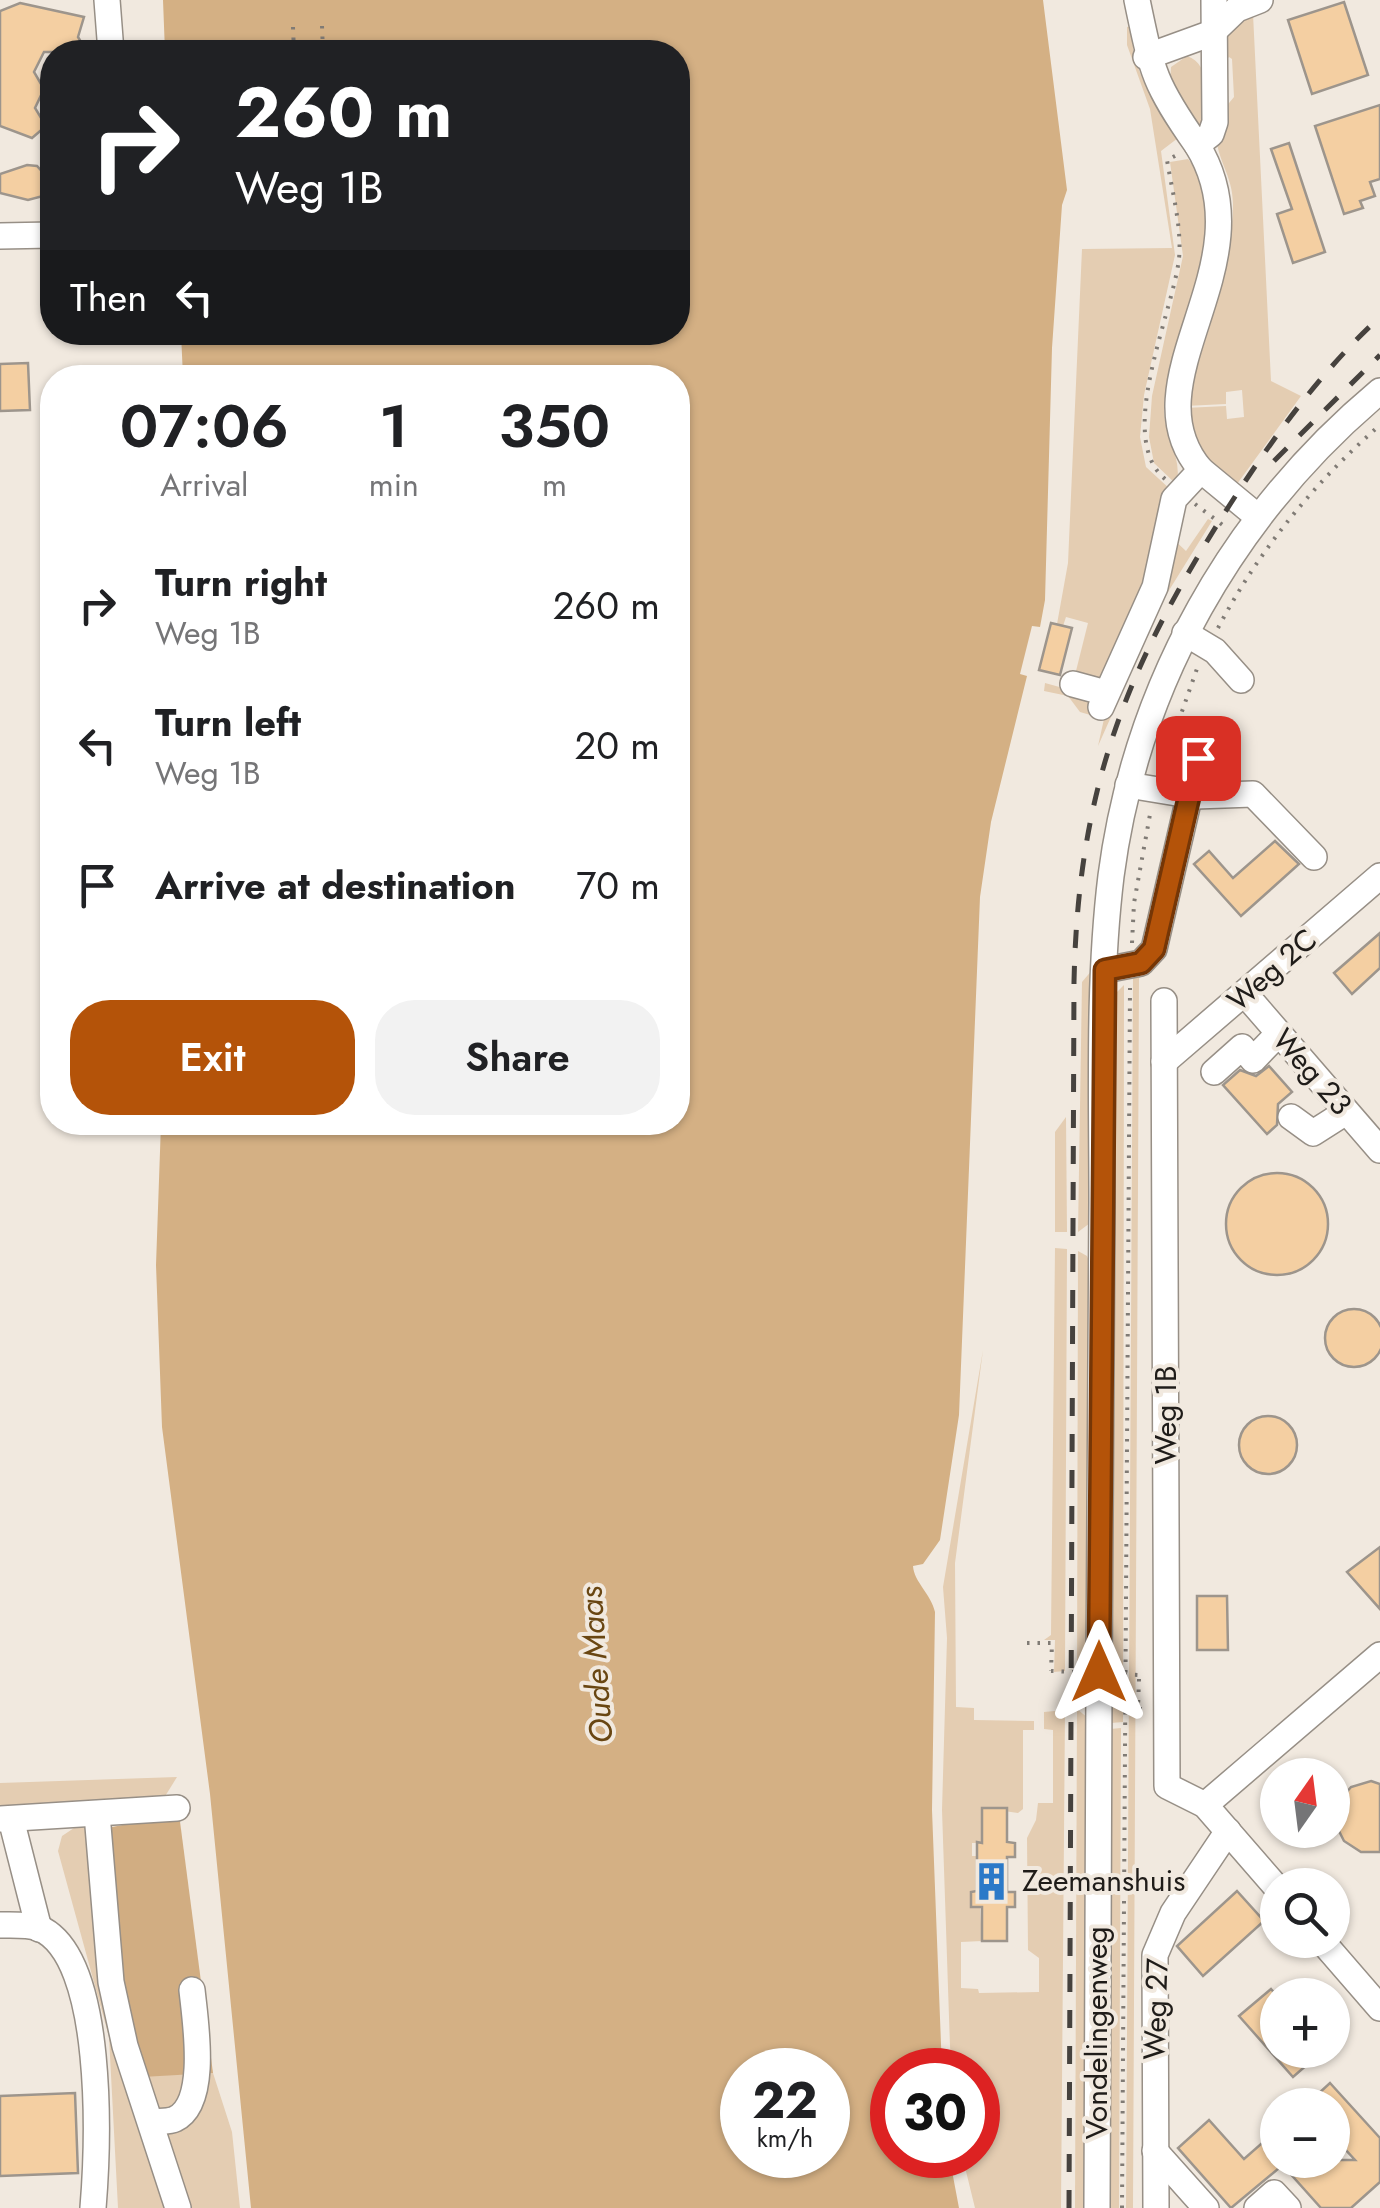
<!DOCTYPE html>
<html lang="en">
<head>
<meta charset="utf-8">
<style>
	:root { --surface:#fff; --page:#f2f2f2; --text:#202124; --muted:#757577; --accent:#b45309 }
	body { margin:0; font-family:Jost,sans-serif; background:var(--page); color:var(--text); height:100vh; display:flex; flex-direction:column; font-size:38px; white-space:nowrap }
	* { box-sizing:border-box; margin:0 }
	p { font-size:32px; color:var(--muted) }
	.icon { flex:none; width:55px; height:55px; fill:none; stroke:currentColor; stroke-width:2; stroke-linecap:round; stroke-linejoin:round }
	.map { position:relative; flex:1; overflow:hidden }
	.panel { position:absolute; left:40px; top:365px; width:650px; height:770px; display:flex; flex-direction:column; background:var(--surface); border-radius:40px; box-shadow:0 2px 8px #0004 }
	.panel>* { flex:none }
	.guide { position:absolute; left:40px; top:40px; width:650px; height:305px; border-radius:40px; box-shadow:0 2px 8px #0004; background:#202124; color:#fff; overflow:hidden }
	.needle { width:65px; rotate:14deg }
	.buttons { position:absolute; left:1260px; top:1758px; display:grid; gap:20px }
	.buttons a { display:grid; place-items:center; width:90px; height:90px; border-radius:50%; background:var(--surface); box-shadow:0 2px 8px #0004; font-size:50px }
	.speed { position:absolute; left:720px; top:2048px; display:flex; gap:20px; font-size:50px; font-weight:700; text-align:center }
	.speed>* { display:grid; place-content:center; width:130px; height:130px; border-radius:50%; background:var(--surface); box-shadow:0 2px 8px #0004; line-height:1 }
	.speed small { font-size:25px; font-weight:400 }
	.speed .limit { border:15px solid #d22; background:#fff; color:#111 }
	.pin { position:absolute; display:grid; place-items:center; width:85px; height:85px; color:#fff; margin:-42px; border-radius:20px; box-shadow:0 5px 15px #0006 }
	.me { position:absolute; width:110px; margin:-55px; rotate:0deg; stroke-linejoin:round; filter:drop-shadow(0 0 8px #0008) }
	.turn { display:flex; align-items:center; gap:35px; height:210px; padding:0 30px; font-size:45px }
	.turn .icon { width:130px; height:130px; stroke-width:2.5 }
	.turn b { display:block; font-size:70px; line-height:85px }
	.then { display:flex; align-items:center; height:95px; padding:0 30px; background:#0003; gap:20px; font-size:38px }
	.eta { display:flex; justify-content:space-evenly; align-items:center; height:170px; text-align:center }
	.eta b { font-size:60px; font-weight:600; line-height:70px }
	.cta { display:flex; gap:20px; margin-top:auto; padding:20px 30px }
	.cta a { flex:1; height:115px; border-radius:40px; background:var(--accent); color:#fff; font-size:40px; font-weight:600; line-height:115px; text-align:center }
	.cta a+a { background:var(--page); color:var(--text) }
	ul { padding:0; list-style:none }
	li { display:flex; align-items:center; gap:30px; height:140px; padding:0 30px }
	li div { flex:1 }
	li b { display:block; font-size:38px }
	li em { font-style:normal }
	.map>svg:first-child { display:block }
</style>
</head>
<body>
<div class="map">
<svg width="1380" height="2208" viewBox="0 0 1380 2208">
	<rect width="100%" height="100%" fill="#f1e9df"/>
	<!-- green -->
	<g fill="#e4cdb2">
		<path d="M1253,14L1271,381L1301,396L1237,484L1201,456L1185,408L1226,406L1227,419L1244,417L1242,390L1226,392V404L1185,406C1203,341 1233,272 1233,204C1233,162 1195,142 1234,97L1232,59L1229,57L1223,64L1222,37Z"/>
		<path d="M1131,26C1132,71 1153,102 1178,138L1161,151L1175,255L1144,395L1140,437L1146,467L1171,490L1156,556L1106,680L1074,679L1088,623L1066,617L1063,626L1057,624L1068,563L1082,249L1172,248L1150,109L1127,45V27Z"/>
		<path d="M1187,56C1213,65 1204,100 1204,123L1199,124L1170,87L1171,67Z"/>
		<path d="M1188,159C1245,225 1168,336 1164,409C1163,434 1184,460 1176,484L1154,463L1149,437L1152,396L1183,256L1170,162Z"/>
		<path d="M1208,519L1212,521L1163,600L1098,746L1104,719L1080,712L1068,696L1044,691L1045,683L1092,696L1172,538L1186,551Z"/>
		<path d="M1093,969L1090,1223L1078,1232L1082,982Z"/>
		<path d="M1143,976L1139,978L1133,2208H1126L1133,977Z"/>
		<path d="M1124,985L1123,1722L1111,1723L1114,995Z"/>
		<path d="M1066,1117L1067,1232H1055V1132Z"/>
		<path d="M1055,1248L1067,1249L1065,1671L1054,1672L1055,1640H1044L1051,1635Z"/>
		<path d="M1078,1251L1087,1256L1091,1265L1088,1682L1081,1690H1077Z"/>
		<path d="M983,1350L955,1563L956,1707L974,1708V1720L1034,1721V1730H1023V1809L1018,1813L983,1808L982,1843H972V1856H977L982,1941L961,1942V1988L978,1989L979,1993L1039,1992V1958L1028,1950L1027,1838L1036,1820L1038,1803H1053V1730L1044,1729V1712L1065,1710L1061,2208H975L962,2155H978V2070H952L950,2046L942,1810L947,1638L943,1587Z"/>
		<path d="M1077,1709L1088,1718L1086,2208H1075Z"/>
		<path d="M1121,1728L1119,2208H1107L1110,1729Z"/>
		<path d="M177,1777L164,1798L0,1808V1783Z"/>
		<path d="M77,1826L92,1830L142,2076L213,2073L232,2132L240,2208H118L109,2037L58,1851L62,1836Z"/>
	</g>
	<!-- forest -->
	<path fill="#d1ad82" d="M179,1814L213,2073L142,2077L120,2008L102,1829Z"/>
	<!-- water -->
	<path fill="#d4b084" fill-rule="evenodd" d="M163,0H1043L1067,190L1062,205L1052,348L1045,600L1040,627L1032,626L1020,674L1027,676L991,822L980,897L959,1415L940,1540L923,1564L913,1566C914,1582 931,1594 935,1612L932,1810L942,2070H892V2155H949L959,2208H251L210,1794L162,1427L156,1265L161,1123L678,1122V378L183,377L181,333L678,332V52H165ZM742,2070H828V2155H742Z"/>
	<!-- building -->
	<g fill="#f4cfa2" stroke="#9d958c" stroke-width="2.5">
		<path d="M1344,2L1368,75L1312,94L1288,20Z"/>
		<path d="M20,3L84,17L78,37L87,52H44L34,72L44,89L35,108L46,126L32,138L0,126V11Z"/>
		<path d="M1380,105V179L1370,182L1375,196L1360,201L1363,208L1344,214L1315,126Z"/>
		<path d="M1289,143L1325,252L1293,263L1277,214L1292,209L1271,149Z"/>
		<path d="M27,165L37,166L47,177L43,196L28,200L0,193V174Z"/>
		<path d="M28,363L30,410L0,411V364Z"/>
		<path d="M1051,623L1072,628L1060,675L1039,670Z"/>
		<path d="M1275,841L1299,864L1241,916L1194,864L1209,851L1233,878Z"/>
		<path d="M1380,933V968L1352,994L1334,973Z"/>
		<path d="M1269,1066L1292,1092L1278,1104L1277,1125L1267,1134L1223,1085L1240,1070L1256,1076Z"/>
		<circle cx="1277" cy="1224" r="51"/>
		<circle cx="1354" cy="1338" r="29"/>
		<circle cx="1268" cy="1445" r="29"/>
		<path d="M1380,1547V1609L1347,1572Z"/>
		<path d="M1197,1596H1227L1228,1650H1197Z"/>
		<path d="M1371,1781L1380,1784V1852H1361L1344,1841L1335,1823L1338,1802L1351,1787Z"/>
		<path d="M982,1808H1007V1842L1015,1843V1857H1007V1892H1015V1907H1007V1941H982V1907H971V1892L977,1891V1842L982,1843Z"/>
		<path d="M1237,1891L1264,1921L1203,1976L1177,1946Z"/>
		<path d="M1271,1989L1278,1997V2050H1324L1293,2077L1239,2016Z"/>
		<path d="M1330,2083L1380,2138V2182L1351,2208H1321L1278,2160V2169L1231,2208L1178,2148L1209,2120L1244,2159L1278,2129V2160H1355L1332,2135V2105H1306Z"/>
		<path d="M75,2093L78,2173L0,2176V2096Z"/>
	</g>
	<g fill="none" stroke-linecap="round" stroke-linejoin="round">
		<defs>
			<g id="minor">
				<path d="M107,0L111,52"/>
				<path d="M1137,0C1152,72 1154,84 1197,145"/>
				<path d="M1146,57L1212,33L1237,9L1260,0"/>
				<path d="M0,236L52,235"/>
				<path d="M1201,470L1258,517"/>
				<path d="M1185,633L1215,651L1241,680"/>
				<path d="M1073,684L1106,693"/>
				<path d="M1101,707L1155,587L1174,499L1201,470C1124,380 1271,265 1197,145L1211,134L1215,122L1214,0"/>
				<path d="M1128,785L1195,796L1253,794L1314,857"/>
				<path d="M1105,970L1141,963L1154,949L1198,759"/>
				<path d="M1245,994L1380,1150"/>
				<path d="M1164,1001L1167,1786L1205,1805L1278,1889"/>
				<path d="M1164,1062L1380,876"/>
				<path d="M1214,1072L1242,1047L1253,1060L1278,1034"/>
				<path d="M1291,1117L1313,1133L1346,1112"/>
				<path d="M1099,1672C1100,1515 1101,1358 1102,1202C1102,1094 1098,983 1111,876C1136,685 1233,514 1380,391"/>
				<path d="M1205,1805L1380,1655"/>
				<path d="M97,1814L111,1982L125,2046L178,2208"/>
				<path d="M0,1819L177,1808"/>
				<path d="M11,1819L39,1929"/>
				<path d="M0,1925C11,1925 28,1924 39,1928C106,1956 98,2147 93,2208"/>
				<path d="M1321,1940L1380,2008"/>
				<path d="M151,2122C158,2121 169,2122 175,2119C209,2103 195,2020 192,1990"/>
				<path d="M1155,2151L1206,2208"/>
				<path d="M1097,2208L1099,1679"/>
				<path d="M1156,2208L1155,1955L1173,1913L1228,1831"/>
				<path d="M1257,2208L1274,2193L1288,2208"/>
			</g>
		</defs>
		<!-- minor casing -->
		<use href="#minor" stroke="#978f86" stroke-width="28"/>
		<!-- path -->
		<g stroke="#807b75" stroke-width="4" stroke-dasharray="2.5 8" stroke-linecap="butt">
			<path d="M322,26L323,52"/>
			<path d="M293,27L294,52"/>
			<path d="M1165,479C1115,437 1172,316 1179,259C1182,227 1172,191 1167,160L1179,154"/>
			<path d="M1195,504L1228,529"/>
			<path d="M1218,628C1259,550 1314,483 1380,425"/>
			<path d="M1161,771L1199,663"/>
			<path d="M1132,943L1134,903L1151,809"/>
			<path d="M1027,1643H1052L1051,1671"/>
			<path d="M1139,1679L1138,1709H1148"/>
			<path d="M1122,2208L1130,988"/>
		</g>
		<!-- minor -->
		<use href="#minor" stroke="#fff" stroke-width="25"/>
		<!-- rail -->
		<g stroke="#46423e" stroke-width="5" stroke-dasharray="18 18" stroke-linecap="butt">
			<path d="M1274,461L1380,355"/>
			<path d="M1069,2208L1074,982C1078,789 1126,667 1229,506C1272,439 1321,371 1380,317"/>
		</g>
		<!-- path-bridge -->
		<path stroke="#807b75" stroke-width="4" stroke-dasharray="2.5 8" stroke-linecap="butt" d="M1051,1671L1138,1675L1139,1679"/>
	</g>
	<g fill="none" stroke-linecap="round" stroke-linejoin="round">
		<defs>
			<path id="route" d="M1099,1672L1105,970L1141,963L1154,949L1198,758"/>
		</defs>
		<!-- route casing -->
		<use href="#route" stroke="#753606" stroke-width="25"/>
		<!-- route -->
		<use href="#route" stroke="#b45309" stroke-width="18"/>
	</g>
	<!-- icons -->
	<defs>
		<symbol id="building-bare" viewBox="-9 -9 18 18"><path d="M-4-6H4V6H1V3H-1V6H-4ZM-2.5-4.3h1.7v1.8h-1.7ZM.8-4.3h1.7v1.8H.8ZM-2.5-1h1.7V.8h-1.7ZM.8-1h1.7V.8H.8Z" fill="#2b79c8" stroke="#f1e9df" stroke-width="2.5" paint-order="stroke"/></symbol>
	</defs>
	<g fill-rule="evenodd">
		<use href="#building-bare" x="964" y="1854" width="55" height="55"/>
	</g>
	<g text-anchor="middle" stroke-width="8" stroke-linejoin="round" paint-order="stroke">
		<!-- street labels -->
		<g font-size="30" fill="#1f1c19" stroke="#f1e9df">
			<text transform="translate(1272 970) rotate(-41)" y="10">Weg 2C</text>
			<text transform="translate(1312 1072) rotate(49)" y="10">Weg 23</text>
			<text transform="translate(1166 1415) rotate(-90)" y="10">Weg 1B</text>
			<text transform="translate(1156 2009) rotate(-88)" y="10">Weg 27</text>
			<text transform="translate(1097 2033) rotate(-90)" y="10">Vondelingenweg</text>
		</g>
		<!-- poi labels -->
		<g font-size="30" fill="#1f1c19" stroke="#f1e9df" text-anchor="start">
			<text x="1022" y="1891">Zeemanshuis</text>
		</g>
		<!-- water labels -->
		<g font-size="32" font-style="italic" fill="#694612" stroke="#f1e9df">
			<text transform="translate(596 1665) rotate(-94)" y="11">Oude Maas</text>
		</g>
	</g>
</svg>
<div class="buttons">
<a><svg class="needle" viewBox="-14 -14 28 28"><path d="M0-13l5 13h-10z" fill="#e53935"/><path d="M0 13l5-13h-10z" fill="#757577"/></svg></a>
<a><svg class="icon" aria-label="search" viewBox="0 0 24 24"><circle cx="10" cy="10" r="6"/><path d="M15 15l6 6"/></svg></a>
<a>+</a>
<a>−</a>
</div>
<div class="speed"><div>22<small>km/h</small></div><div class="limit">30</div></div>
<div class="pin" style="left:1198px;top:758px;background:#d93025"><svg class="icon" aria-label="arrive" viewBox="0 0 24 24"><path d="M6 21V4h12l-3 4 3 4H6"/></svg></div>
<svg class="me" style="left:1099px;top:1672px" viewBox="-20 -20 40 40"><path d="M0-17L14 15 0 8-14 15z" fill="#b45309" stroke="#fff" stroke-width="4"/></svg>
<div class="guide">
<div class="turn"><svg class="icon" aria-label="right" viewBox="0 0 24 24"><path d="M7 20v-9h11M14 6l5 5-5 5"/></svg><div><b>260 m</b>Weg 1B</div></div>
<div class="then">Then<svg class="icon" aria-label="left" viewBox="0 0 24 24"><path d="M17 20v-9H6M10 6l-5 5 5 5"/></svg></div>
</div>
<section class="panel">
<div class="eta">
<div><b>07:06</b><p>Arrival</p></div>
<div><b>1</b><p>min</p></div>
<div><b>350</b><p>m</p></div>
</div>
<ul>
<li><svg class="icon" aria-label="right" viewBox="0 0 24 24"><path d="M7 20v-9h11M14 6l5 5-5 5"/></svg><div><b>Turn right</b><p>Weg 1B</p></div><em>260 m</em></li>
<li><svg class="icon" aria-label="left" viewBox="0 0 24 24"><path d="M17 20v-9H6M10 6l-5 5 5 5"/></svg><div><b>Turn left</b><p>Weg 1B</p></div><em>20 m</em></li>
<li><svg class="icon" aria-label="arrive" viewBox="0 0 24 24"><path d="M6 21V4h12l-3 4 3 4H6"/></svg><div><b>Arrive at destination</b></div><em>70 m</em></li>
</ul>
<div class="cta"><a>Exit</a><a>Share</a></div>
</section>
</div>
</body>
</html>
